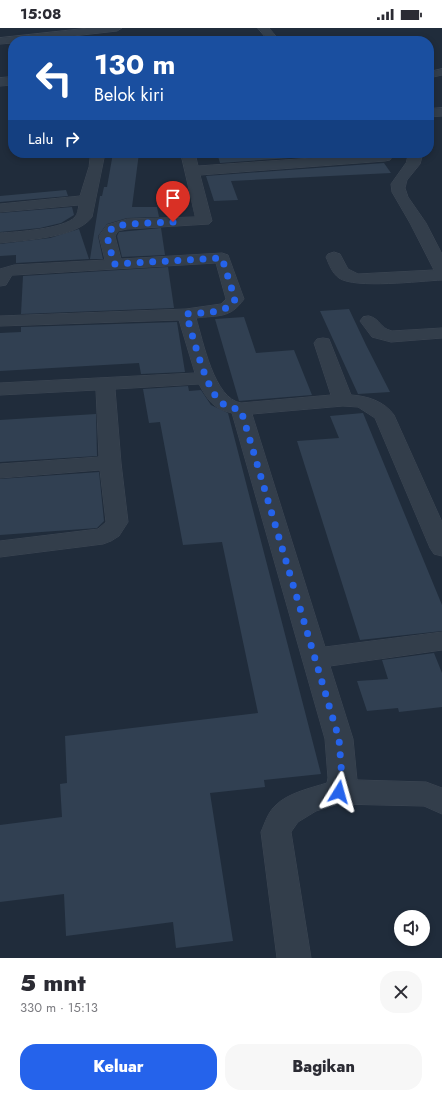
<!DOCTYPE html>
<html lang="id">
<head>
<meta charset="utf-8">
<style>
	:root { --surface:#fff; --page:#f7f7f7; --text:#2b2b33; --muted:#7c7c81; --accent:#2563eb }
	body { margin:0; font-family:Jost,sans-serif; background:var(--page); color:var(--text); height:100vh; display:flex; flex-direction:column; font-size:15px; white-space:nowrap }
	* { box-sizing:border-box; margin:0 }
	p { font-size:13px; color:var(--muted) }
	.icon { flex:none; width:22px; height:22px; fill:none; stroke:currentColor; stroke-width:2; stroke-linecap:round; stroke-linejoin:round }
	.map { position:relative; height:930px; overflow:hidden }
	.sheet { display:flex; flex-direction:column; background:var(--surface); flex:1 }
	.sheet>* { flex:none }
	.top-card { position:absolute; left:8px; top:8px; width:426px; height:122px; border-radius:16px; box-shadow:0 2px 6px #0003; background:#1a4fa0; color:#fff; overflow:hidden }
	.controls { position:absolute; left:394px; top:882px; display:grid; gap:8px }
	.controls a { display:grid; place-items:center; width:36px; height:36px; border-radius:50%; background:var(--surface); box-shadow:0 2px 6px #0003; font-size:20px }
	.pin { position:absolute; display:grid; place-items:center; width:34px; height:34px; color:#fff; margin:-41px -17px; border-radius:50% 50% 50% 0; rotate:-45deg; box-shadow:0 0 4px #0007 }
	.pin .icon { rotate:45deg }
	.me { position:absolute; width:44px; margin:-22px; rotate:8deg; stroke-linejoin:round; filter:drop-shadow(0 0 3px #0008) }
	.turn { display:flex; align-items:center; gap:14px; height:84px; padding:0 20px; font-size:18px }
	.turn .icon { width:52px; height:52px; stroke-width:2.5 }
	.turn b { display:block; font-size:28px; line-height:34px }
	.then { display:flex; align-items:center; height:38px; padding:0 20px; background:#0003; gap:8px; font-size:15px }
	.round { display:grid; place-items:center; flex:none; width:42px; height:42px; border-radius:16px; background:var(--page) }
	.head { display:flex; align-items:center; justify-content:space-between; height:68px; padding:0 20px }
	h1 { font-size:24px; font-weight:800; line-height:30px }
	.cta { display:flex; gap:8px; margin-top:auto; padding:8px 20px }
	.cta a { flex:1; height:46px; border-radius:16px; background:var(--accent); color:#fff; font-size:16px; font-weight:800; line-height:46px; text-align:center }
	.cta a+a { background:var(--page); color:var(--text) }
	.status { display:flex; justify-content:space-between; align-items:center; height:28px; padding:0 20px; background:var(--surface); direction:ltr }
	.status svg { height:11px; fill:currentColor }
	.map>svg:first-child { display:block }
</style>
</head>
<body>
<div class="status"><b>15:08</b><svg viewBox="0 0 49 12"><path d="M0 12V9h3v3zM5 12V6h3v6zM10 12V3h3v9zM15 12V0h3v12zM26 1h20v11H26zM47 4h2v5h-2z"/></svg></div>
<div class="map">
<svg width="442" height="930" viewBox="0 0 442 930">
	<rect width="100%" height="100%" fill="#202c3b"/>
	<!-- building -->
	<g fill="#314052">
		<path d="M113,125H139L132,179H157L159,189L127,190L107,196L98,208L103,231H90L100,168H102L104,159H107Z"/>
		<path d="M217,125H362L220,135Z"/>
		<path d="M384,135L391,145L231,153L238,172L214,173L206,148Z"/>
		<path d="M66,162L68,168L0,174V168Z"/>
		<path d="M72,179L74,187L61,195L40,200L0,204V185Z"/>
		<path d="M161,200L165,227L122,229L117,208L119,204Z"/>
		<path d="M79,201L89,231L16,235V227L0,228V216L50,210Z"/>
		<path d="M168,239L174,280L21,286L23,248Z"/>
		<path d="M349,281L366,317L390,364L358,366L320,283Z"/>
		<path d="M244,289L256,325L294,322L312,367L239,373L215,291Z"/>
		<path d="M177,294L185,344L141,346L139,335L0,343V305L21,304V299Z"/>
		<path d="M188,358L189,363L201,362L211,377L228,385L321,746L264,752L265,759L210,765L233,913L176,920L173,894L66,908L64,866L0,874V797L62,789L60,756L67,755L65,708L258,685L222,514L183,517L160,394L149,395L143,361Z"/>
		<path d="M363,385L442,577V603L360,612L297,413L339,410L330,388Z"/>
		<path d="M96,386L97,428L0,434V392Z"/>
		<path d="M99,444L104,493L97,500L0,507V451Z"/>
		<path d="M434,625L442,645V679L399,684L398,680L367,683L357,653L388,651L382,632Z"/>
	</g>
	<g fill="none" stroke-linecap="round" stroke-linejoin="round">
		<defs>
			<g id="minor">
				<path d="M89,0H122L117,3L29,13H13V15L0,16V10Z"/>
				<path d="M258,0H269L280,13H269Z"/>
				<path d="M442,41V47L429,50V44Z"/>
				<path d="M13,49V57L0,58V50Z"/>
				<path d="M442,80V88L429,89V81Z"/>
				<path d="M91,125H105L92,189C77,210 24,212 0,215V205C17,204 64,201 75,189C78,186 78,181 79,177L0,184V176L80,168L89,139Z"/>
				<path d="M181,125H195L198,138L384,125L390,126L392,129L390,132L385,133L200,147L212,193L209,196L127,201L118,203L115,208L121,231L222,225L228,227L244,271C230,291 218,287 196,290C203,313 214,371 241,375L331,367L314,315L317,311L323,310L329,311L351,367C367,368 384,373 394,387L442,494V528L434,526L430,520L375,390L358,379L343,378L252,386L325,619L442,604V622L330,638L353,711L357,752L426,754L442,760V786L424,778L339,776L316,783L298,794L291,804L311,930H277L261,804C265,795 268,784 276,777C288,765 311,760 327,755L328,750L325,711L232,385C214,381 208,373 199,356L115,361L121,435L128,494L119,508L111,513L103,516L0,529V513L98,501L106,494L100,442L0,450V436L99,429L96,362L0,367V355L195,345L179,292L0,298V288L186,281L221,276L226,271L216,235L14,247H12L6,257L0,258V241L14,237L105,232L99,208L107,197L127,191L195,189Z"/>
				<path d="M409,125H423L420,136L407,152L405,160L408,169L426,195L442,226V252C420,253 355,261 339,250C332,245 329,236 326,229L328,226L334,224L340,226L348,241L358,246L434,242L410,195L392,164L391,156L406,135Z"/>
				<path d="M369,288C381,291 379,300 392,303L442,300V310L391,314L372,309L360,293L363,289Z"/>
			</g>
		</defs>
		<!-- minor casing -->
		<use href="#minor" stroke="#3d4754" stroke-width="1"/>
		<!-- minor -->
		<use href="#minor" fill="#333e4b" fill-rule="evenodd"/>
	</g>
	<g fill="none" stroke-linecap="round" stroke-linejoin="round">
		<!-- route -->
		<path stroke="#2563eb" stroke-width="7" stroke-dasharray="0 12.6" d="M173,194L127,196L112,200L107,208L114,236L222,230L235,271C228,287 201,284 186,286C193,307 205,361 221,374C226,379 234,380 241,382L339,711L342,750L339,764"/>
	</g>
</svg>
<div class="controls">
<a><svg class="icon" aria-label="sound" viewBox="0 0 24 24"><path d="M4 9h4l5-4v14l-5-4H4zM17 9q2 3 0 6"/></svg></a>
</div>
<div class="pin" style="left:173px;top:194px;background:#d93025"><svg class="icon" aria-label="arrive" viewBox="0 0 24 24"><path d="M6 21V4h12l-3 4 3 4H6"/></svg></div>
<svg class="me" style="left:339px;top:764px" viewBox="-20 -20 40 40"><path d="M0-17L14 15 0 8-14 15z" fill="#2563eb" stroke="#fff" stroke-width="4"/></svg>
<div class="top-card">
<div class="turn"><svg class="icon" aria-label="left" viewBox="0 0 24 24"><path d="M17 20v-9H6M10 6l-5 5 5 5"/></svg><div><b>130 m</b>Belok kiri</div></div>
<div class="then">Lalu<svg class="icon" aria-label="right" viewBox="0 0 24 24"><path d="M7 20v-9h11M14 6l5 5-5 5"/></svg></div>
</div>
</div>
<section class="sheet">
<div class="head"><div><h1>5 mnt</h1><p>330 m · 15:13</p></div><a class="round"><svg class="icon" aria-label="close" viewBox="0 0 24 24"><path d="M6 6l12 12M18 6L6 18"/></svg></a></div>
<div class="cta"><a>Keluar</a><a>Bagikan</a></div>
</section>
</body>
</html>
